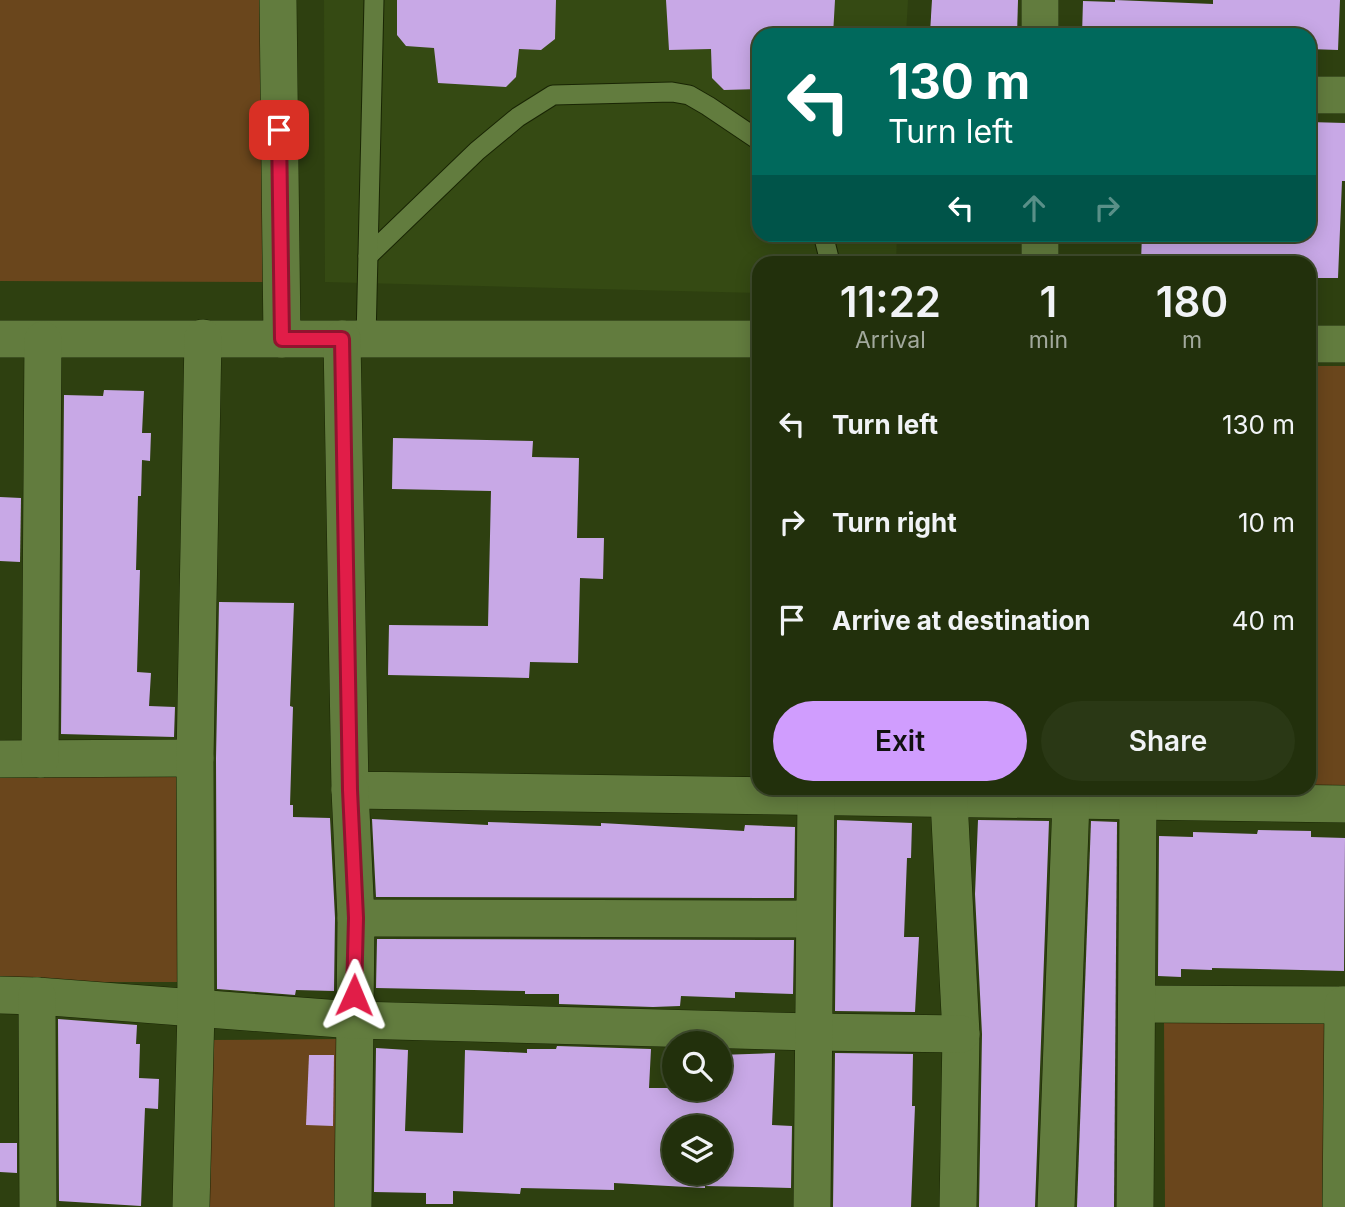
<!DOCTYPE html>
<html lang="en">
<head>
<meta charset="utf-8">
<style>
	:root { --surface:#22300c; --page:#2a3815; --text:#f1f3f6; --muted:#a2a99d; --line:#3f4b2d; --accent:#d09dfe }
	body { margin:0; font-family:Inter,sans-serif; background:var(--page); color:var(--text); height:100vh; display:flex; flex-direction:column; font-size:26px; white-space:nowrap }
	* { box-sizing:border-box; margin:0 }
	p { font-size:23px; color:var(--muted) }
	.icon { flex:none; width:38px; height:38px; fill:none; stroke:currentColor; stroke-width:2; stroke-linecap:round; stroke-linejoin:round }
	.map { position:relative; flex:1; overflow:hidden }
	.sheet { position:absolute; left:752px; top:256px; width:564px; height:539px; display:flex; flex-direction:column; background:var(--surface); border-radius:21px; box-shadow:0 4px 18px #0003,0 0 0 2px var(--line) }
	.sheet>* { flex:none }
	.top-card { position:absolute; left:752px; top:28px; width:564px; height:214px; border-radius:21px; box-shadow:0 4px 18px #0003,0 0 0 2px var(--line); background:#00695c; color:#fff; overflow:hidden }
	.tools { position:absolute; left:662px; top:1031px; display:grid; gap:14px }
	.tools a { display:grid; place-items:center; width:70px; height:70px; border-radius:50%; background:var(--surface); box-shadow:0 4px 18px #0003,0 0 0 2px var(--line); font-size:35px }
	.pin { position:absolute; display:grid; place-items:center; width:60px; height:60px; color:#fff; margin:-30px; border-radius:14px; box-shadow:0 4px 10px #0006 }
	.me { position:absolute; width:77px; margin:-38px; rotate:1deg; stroke-linejoin:round; filter:drop-shadow(0 0 5px #0008) }
	.turn { display:flex; align-items:center; gap:24px; height:147px; padding:0 21px; font-size:32px }
	.turn .icon { width:91px; height:91px; stroke-width:2.5 }
	.turn b { display:block; font-size:49px; line-height:60px }
	.lanes { display:flex; align-items:center; height:66px; padding:0 21px; background:#0003; justify-content:center; gap:35px; direction:ltr }
	.lanes .off { opacity:.35 }
	.eta { display:flex; justify-content:space-evenly; align-items:center; height:119px; text-align:center }
	.eta b { font-size:42px; font-weight:600; line-height:49px }
	.action { display:flex; gap:14px; margin-top:auto; padding:14px 21px }
	.action a { flex:1; height:80px; border-radius:42px; background:var(--accent); color:#111; font-size:28px; font-weight:600; line-height:80px; text-align:center }
	.action a+a { background:var(--page); color:var(--text) }
	ul { padding:0; list-style:none }
	li { display:flex; align-items:center; gap:21px; height:98px; padding:0 21px }
	li div { flex:1 }
	li b { display:block; font-size:26px }
	li em { font-style:normal }
	.map>svg:first-child { display:block }
</style>
</head>
<body>
<div class="map">
<svg width="1345" height="1207" viewBox="0 0 1345 1207">
	<rect width="100%" height="100%" fill="#2e4010"/>
	<!-- built -->
	<path fill="#354a13" d="M324,0H908L906,35H760V234L897,235L896,262H760L759,293L325,282Z"/>
	<!-- green -->
	<g fill="#6a461c">
		<path d="M0,0H288L286,282L0,281Z"/>
		<path d="M1309,366H1345V790L1309,788Z"/>
		<path d="M0,771H180L179,982H0Z"/>
		<path d="M1324,1018L1325,1207H1165L1164,1019Z"/>
		<path d="M338,1039L337,1207H207V1040Z"/>
	</g>
	<!-- building -->
	<g fill="#c8a8e6" fill-rule="evenodd">
		<path d="M397,0H556L555,39L541,50L519,49L516,77L506,87L438,83L434,48L406,46L397,35Z"/>
		<path d="M666,0H835L833,35H760V89L724,90L712,78L711,49L669,50Z"/>
		<path d="M932,0H1018L1017,35L930,33Z"/>
		<path d="M1115,0L1213,4V0H1340L1338,50L1309,49V35H1082L1083,1L1115,2Z"/>
		<path d="M1309,122L1345,123V181H1342L1338,278H1311L1312,262H1141L1142,234H1313L1315,176H1309Z"/>
		<path d="M104,390L144,391L142,433H151L150,461L142,460L141,496H138L136,570H140L137,672L151,673L149,706L175,707L174,737L61,734L64,395L103,396Z"/>
		<path d="M393,438L533,441L532,457L579,458L577,538H604L603,579L580,578L578,663L530,662L529,678L388,675L389,625L488,626L491,491L392,489Z"/>
		<path d="M0,497L21,498L20,562L0,561Z"/>
		<path d="M219,602L294,603L290,706L293,707L290,805H293V817L330,818L335,918L334,991L296,990L295,995L217,989L216,758Z"/>
		<path d="M372,819L488,825V822L601,826V823L744,831L745,825L795,827L794,898L376,897Z"/>
		<path d="M837,820L912,823L911,858H907L904,937H919L915,1012L835,1011Z"/>
		<path d="M978,820L1049,821L1035,1207H979L982,1034L975,894Z"/>
		<path d="M1091,821L1117,822L1114,1207H1077Z"/>
		<path d="M1258,830L1311,831V837L1345,838L1344,971L1212,968V970L1181,969V977L1158,976L1159,836L1193,837V832L1257,834Z"/>
		<path d="M377,939L794,940L793,994L735,992V998L681,996L680,1006L653,1007L559,1004V994H525V991L376,988Z"/>
		<path d="M58,1019L137,1025L136,1044H140L139,1078L159,1079L158,1109L145,1108L141,1206L59,1201Z"/>
		<path d="M557,1046L651,1049L649,1088H719V1055L775,1053L772,1125L792,1126L791,1188L705,1186V1188L614,1183V1190L521,1188L520,1194L453,1191V1204H426V1193L374,1192L376,1048L408,1050L405,1131L463,1133L465,1050L527,1053V1049H556ZM674,1127H719V1172H674Z"/>
		<path d="M835,1053L913,1054L912,1106H915L911,1207H833Z"/>
		<path d="M309,1055H334L333,1126L306,1125Z"/>
		<path d="M0,1143H17V1173L0,1172Z"/>
	</g>
	<g fill="none" stroke-linecap="round" stroke-linejoin="round">
		<defs>
			<g id="lane">
				<path d="M823,234L830,262"/>
				<path d="M368,256L477,151L518,117L553,95L672,92L689,95L708,106L760,141"/>
				<path d="M366,339L374,0"/>
			</g>
			<g id="street">
				<path d="M278,0L282,339"/>
				<path d="M1040,0V35"/>
				<path d="M1309,95H1345"/>
				<path d="M1040,262V234"/>
				<path d="M0,339H760"/>
				<path d="M342,339L350,790L1345,804"/>
				<path d="M1309,344H1345"/>
				<path d="M0,759L195,758"/>
				<path d="M40,759L43,340"/>
				<path d="M350,790L356,918L353,1207"/>
				<path d="M949,800L961,1034L958,1207"/>
				<path d="M356,918L814,919"/>
				<path d="M0,995L37,996L354,1020L813,1032L961,1034"/>
				<path d="M37,996L38,1207"/>
				<path d="M1137,1004L1345,1005"/>
				<path d="M191,1207L196,1010L195,758L203,338"/>
				<path d="M812,1207L816,797"/>
				<path d="M1056,1207L1071,801"/>
				<path d="M1135,1207L1138,803"/>
				<path d="M1341,1207L1343,1005"/>
			</g>
		</defs>
		<!-- lane casing -->
		<use href="#lane" stroke="#192504" stroke-width="21"/>
		<!-- street casing -->
		<use href="#street" stroke="#192504" stroke-width="38"/>
		<!-- lane -->
		<use href="#lane" stroke="#627c3e" stroke-width="19"/>
		<!-- street -->
		<use href="#street" stroke="#627c3e" stroke-width="37"/>
	</g>
	<g fill="none" stroke-linecap="round" stroke-linejoin="round">
		<defs>
			<path id="route" d="M279,130L282,339H342L350,790L356,918L354,995"/>
		</defs>
		<!-- route casing -->
		<use href="#route" stroke="#92132f" stroke-width="18"/>
		<!-- route -->
		<use href="#route" stroke="#e11d48" stroke-width="12"/>
	</g>
</svg>
<div class="tools">
<a><svg class="icon" aria-label="search" viewBox="0 0 24 24"><circle cx="10" cy="10" r="6"/><path d="M15 15l6 6"/></svg></a>
<a><svg class="icon" aria-label="layers" viewBox="0 0 24 24"><path d="M12 4l9 5-9 5-9-5zM3 14l9 5 9-5"/></svg></a>
</div>
<div class="pin" style="left:279px;top:130px;background:#d93025"><svg class="icon" aria-label="arrive" viewBox="0 0 24 24"><path d="M6 21V4h12l-3 4 3 4H6"/></svg></div>
<svg class="me" style="left:354px;top:995px" viewBox="-20 -20 40 40"><path d="M0-17L14 15 0 8-14 15z" fill="#e11d48" stroke="#fff" stroke-width="4"/></svg>
<div class="top-card">
<div class="turn"><svg class="icon" aria-label="left" viewBox="0 0 24 24"><path d="M17 20v-9H6M10 6l-5 5 5 5"/></svg><div><b>130 m</b>Turn left</div></div>
<div class="lanes"><svg class="icon" aria-label="left" viewBox="0 0 24 24"><path d="M17 20v-9H6M10 6l-5 5 5 5"/></svg><svg class="icon off" aria-label="ahead" viewBox="0 0 24 24"><path d="M12 20V5M6 11l6-6 6 6"/></svg><svg class="icon off" aria-label="right" viewBox="0 0 24 24"><path d="M7 20v-9h11M14 6l5 5-5 5"/></svg></div>
</div>
<section class="sheet">
<div class="eta">
<div><b>11:22</b><p>Arrival</p></div>
<div><b>1</b><p>min</p></div>
<div><b>180</b><p>m</p></div>
</div>
<ul>
<li><svg class="icon" aria-label="left" viewBox="0 0 24 24"><path d="M17 20v-9H6M10 6l-5 5 5 5"/></svg><div><b>Turn left</b></div><em>130 m</em></li>
<li><svg class="icon" aria-label="right" viewBox="0 0 24 24"><path d="M7 20v-9h11M14 6l5 5-5 5"/></svg><div><b>Turn right</b></div><em>10 m</em></li>
<li><svg class="icon" aria-label="arrive" viewBox="0 0 24 24"><path d="M6 21V4h12l-3 4 3 4H6"/></svg><div><b>Arrive at destination</b></div><em>40 m</em></li>
</ul>
<div class="action"><a>Exit</a><a>Share</a></div>
</section>
</div>
</body>
</html>
